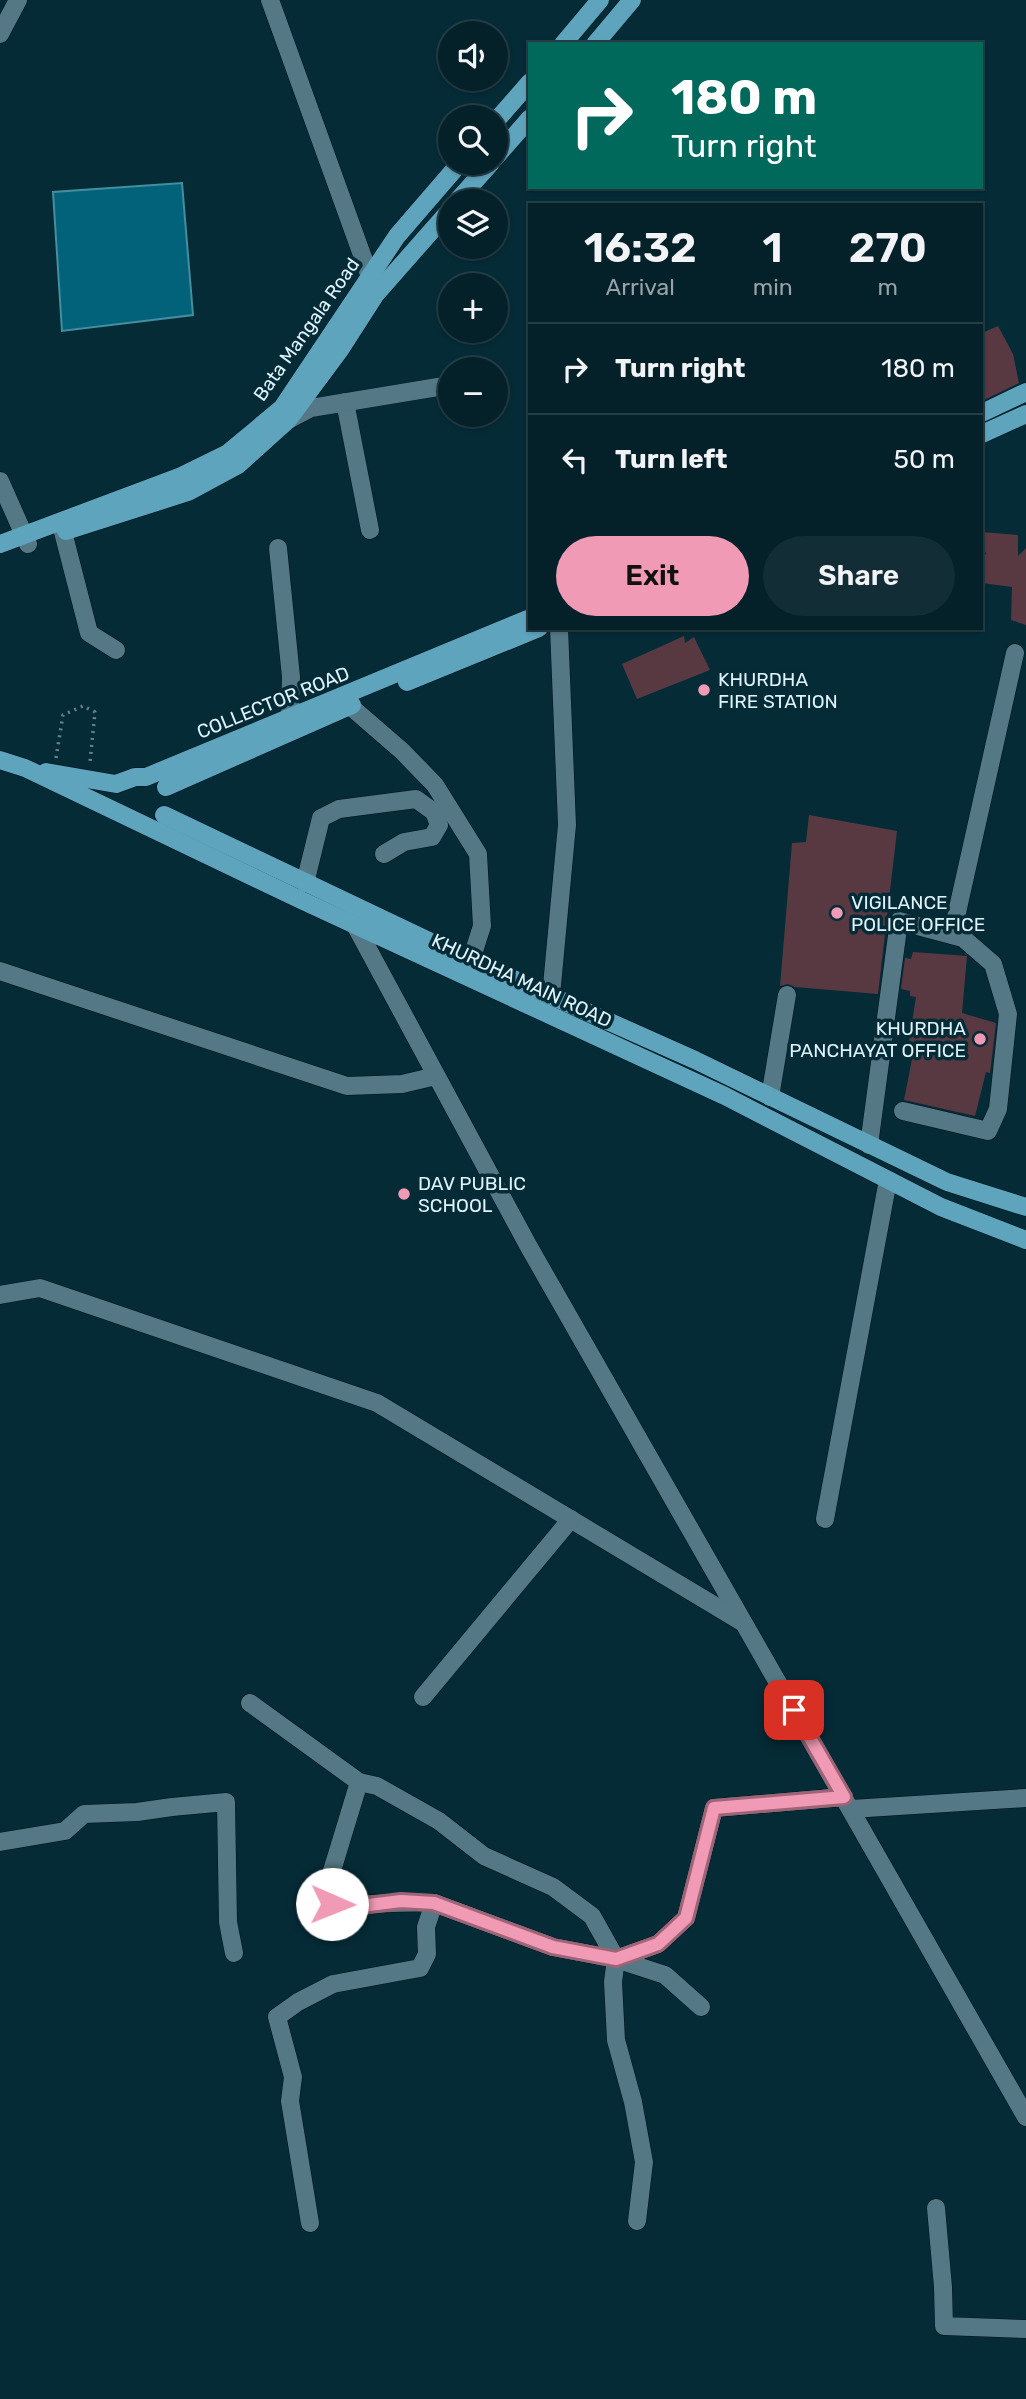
<!DOCTYPE html>
<html lang="en">
<head>
<meta charset="utf-8">
<style>
	:root { --surface:#042029; --page:#122d35; --text:#f1f3f6; --muted:#97a3a8; --line:#253e46; --accent:#f09ab5 }
	body { margin:0; font-family:Rubik,sans-serif; background:var(--page); color:var(--text); height:100vh; display:flex; flex-direction:column; font-size:26px; white-space:nowrap }
	* { box-sizing:border-box; margin:0 }
	p { font-size:23px; color:var(--muted) }
	.icon { flex:none; width:38px; height:38px; fill:none; stroke:currentColor; stroke-width:2; stroke-linecap:round; stroke-linejoin:round }
	.map { position:relative; flex:1; overflow:hidden }
	.panel { position:absolute; left:528px; top:203px; width:455px; height:427px; display:flex; flex-direction:column; background:var(--surface); border-radius:0px; box-shadow:0 2px 5px #0004,0 0 0 2px var(--line) }
	.panel>* { flex:none }
	.guide { position:absolute; left:528px; top:42px; width:455px; height:147px; border-radius:0px; box-shadow:0 2px 5px #0004,0 0 0 2px var(--line); background:#00695c; color:#fff; overflow:hidden }
	.tools { position:absolute; left:438px; top:21px; display:grid; gap:14px }
	.tools a { display:grid; place-items:center; width:70px; height:70px; border-radius:50%; background:var(--surface); box-shadow:0 2px 5px #0004,0 0 0 2px var(--line); font-size:35px }
	.pin { position:absolute; display:grid; place-items:center; width:60px; height:60px; color:#fff; margin:-30px; border-radius:14px; box-shadow:0 4px 10px #0006 }
	.me { position:absolute; width:77px; margin:-38px; rotate:91deg; stroke-linejoin:round; filter:drop-shadow(0 0 5px #0008) }
	.turn { display:flex; align-items:center; gap:24px; height:147px; padding:0 28px; font-size:32px }
	.turn .icon { width:91px; height:91px; stroke-width:2.5 }
	.turn b { display:block; font-size:49px; line-height:60px }
	.eta { display:flex; justify-content:space-evenly; align-items:center; height:119px; text-align:center }
	.eta b { font-size:42px; font-weight:600; line-height:49px }
	.primary-button { display:flex; gap:14px; margin-top:auto; padding:14px 28px }
	.primary-button a { flex:1; height:80px; border-radius:42px; background:var(--accent); color:#111; font-size:28px; font-weight:600; line-height:80px; text-align:center }
	.primary-button a+a { background:var(--page); color:var(--text) }
	ul { padding:0; list-style:none }
	li { display:flex; align-items:center; gap:21px; height:91px; padding:0 28px; border-top:2px solid var(--line) }
	li div { flex:1 }
	li b { display:block; font-size:26px }
	li em { font-style:normal }
	.map>svg:first-child { display:block }
</style>
</head>
<body>
<div class="map">
<svg width="1026" height="2399" viewBox="0 0 1026 2399">
	<rect width="100%" height="100%" fill="#052b37"/>
	<!-- water -->
	<path fill="#02627a" stroke="#448ea0" stroke-width="2" d="M182,183L193,315L62,331L53,192Z"/>
	<!-- building -->
	<g fill="#583942">
		<path d="M998,326L1013,354L1019,383L982,401V333Z"/>
		<path d="M982,532L1018,535V556L1026,548V625L1011,620L1012,587L982,583V557L986,554L982,543Z"/>
		<path d="M684,636L685,643L694,637L710,670L637,699L622,664Z"/>
		<path d="M809,815L897,831L878,994L795,987L788,984L780,986L792,843L806,842Z"/>
		<path d="M913,952L967,956L962,1013L996,1023L990,1073L986,1072L975,1116L904,1100L912,1059H906L916,997L910,996V991L901,989L905,958L911,959Z"/>
	</g>
	<g fill="none" stroke-linecap="round" stroke-linejoin="round">
		<defs>
			<g id="minor">
				<path d="M270,0L374,288"/>
				<path d="M0,34L18,0"/>
				<path d="M345,402L370,530"/>
				<path d="M288,420L311,408L450,385"/>
				<path d="M0,481L28,544"/>
				<path d="M63,532L89,633L116,650"/>
				<path d="M278,548L291,677L290,717"/>
				<path d="M350,706L402,751L435,785L478,854L482,926L471,960"/>
				<path d="M305,883L321,818L339,809L416,799L434,812L439,825L432,837L404,842L384,854"/>
				<path d="M355,925L529,1247L1026,2117"/>
				<path d="M952,935L1015,653"/>
				<path d="M0,971L347,1086L402,1084L436,1076"/>
				<path d="M551,996L567,825L559,628"/>
				<path d="M770,1097L787,995"/>
				<path d="M869,1145L899,921L963,938L993,964L1008,1014L998,1109L988,1131L903,1111"/>
				<path d="M0,1295L40,1288L377,1403L742,1622"/>
				<path d="M825,1519L888,1180"/>
				<path d="M423,1697L571,1519"/>
				<path d="M250,1703L359,1782L377,1786L439,1821L484,1856L553,1887L592,1916L616,1959L665,1975L701,2007"/>
				<path d="M359,1782L331,1874L332,1904C366,1906 399,1901 434,1903"/>
				<path d="M851,1809L1026,1798"/>
				<path d="M0,1842L65,1831L84,1814L137,1812L172,1807L226,1802L228,1922L234,1953"/>
				<path d="M616,1959L613,1982L616,2040L633,2102L644,2162L637,2221"/>
				<path d="M936,2208L943,2287L944,2326L1026,2329"/>
				<path d="M310,2223L290,2101L293,2077L277,2017L298,2002L333,1984L420,1968L427,1954L426,1927L434,1903L553,1947L616,1959L658,1944L686,1918L714,1808L844,1797"/>
			</g>
			<g id="major">
				<path d="M563,44L600,0"/>
				<path d="M595,44L632,0"/>
				<path d="M495,122L530,82"/>
				<path d="M495,158L530,118"/>
				<path d="M457,201L491,163"/>
				<path d="M982,413L1026,392"/>
				<path d="M982,434L1026,414"/>
				<path d="M66,531L188,492L238,465L288,420L340,350L376,294L450,210"/>
				<path d="M0,544L179,477L228,453L282,408L397,236L460,163"/>
				<path d="M407,682L539,628"/>
				<path d="M0,760L25,768L303,901L725,1096L941,1207L1026,1240"/>
				<path d="M46,772L116,784L135,777H146L530,618"/>
				<path d="M166,787L352,705"/>
				<path d="M164,815L435,944L695,1060L947,1182L1026,1207"/>
			</g>
		</defs>
		<!-- minor casing -->
		<use href="#minor" stroke="#00131b" stroke-width="19"/>
		<!-- major casing -->
		<use href="#major" stroke="#00131b" stroke-width="19"/>
		<!-- path -->
		<path stroke="#65838d" stroke-width="3.5" stroke-dasharray="2 5" stroke-linecap="butt" d="M56,758L63,715L83,706L95,712L90,762"/>
		<!-- minor -->
		<use href="#minor" stroke="#547885" stroke-width="18"/>
		<!-- major -->
		<use href="#major" stroke="#5fa4bd" stroke-width="18"/>
	</g>
	<g fill="none" stroke-linecap="round" stroke-linejoin="round">
		<defs>
			<path id="route" d="M332,1904L361,1906L401,1901L434,1903L553,1947L616,1959L658,1944L686,1918L714,1808L844,1797L794,1710"/>
		</defs>
		<!-- route casing -->
		<use href="#route" stroke="#9c6476" stroke-width="18"/>
		<!-- route -->
		<use href="#route" stroke="#f09ab5" stroke-width="12"/>
	</g>
	<!-- markers -->
	<g fill="#f09ab5" stroke="#052b37" stroke-width="2.5">
		<circle cx="704" cy="690" r="7"/>
		<circle cx="837" cy="913" r="7"/>
		<circle cx="980" cy="1039" r="7"/>
		<circle cx="404" cy="1194" r="7"/>
	</g>
	<g text-anchor="middle" stroke-width="7" stroke-linejoin="round" paint-order="stroke">
		<!-- street labels -->
		<g font-size="19" fill="#dff3fa" stroke="#052b37">
			<text transform="translate(306 329) rotate(-55)" y="7">Bata Mangala Road</text>
			<text transform="translate(273 702) rotate(-22)" y="7">COLLECTOR ROAD</text>
			<text transform="translate(522 980) rotate(25)" y="7">KHURDHA MAIN ROAD</text>
		</g>
		<!-- poi labels -->
		<g font-size="19" fill="#dff3fa" stroke="#052b37" text-anchor="start">
			<text x="718" y="686">KHURDHA<tspan x="718" dy="22">FIRE STATION</tspan></text>
			<text x="851" y="909">VIGILANCE<tspan x="851" dy="22">POLICE OFFICE</tspan></text>
			<text x="966" y="1035" text-anchor="end">KHURDHA<tspan x="966" dy="22">PANCHAYAT OFFICE</tspan></text>
			<text x="418" y="1190">DAV PUBLIC<tspan x="418" dy="22">SCHOOL</tspan></text>
		</g>
	</g>
</svg>
<div class="tools">
<a><svg class="icon" aria-label="sound" viewBox="0 0 24 24"><path d="M4 9h4l5-4v14l-5-4H4zM17 9q2 3 0 6"/></svg></a>
<a><svg class="icon" aria-label="search" viewBox="0 0 24 24"><circle cx="10" cy="10" r="6"/><path d="M15 15l6 6"/></svg></a>
<a><svg class="icon" aria-label="layers" viewBox="0 0 24 24"><path d="M12 4l9 5-9 5-9-5zM3 14l9 5 9-5"/></svg></a>
<a>+</a>
<a>−</a>
</div>
<div class="pin" style="left:794px;top:1710px;background:#d93025"><svg class="icon" aria-label="arrive" viewBox="0 0 24 24"><path d="M6 21V4h12l-3 4 3 4H6"/></svg></div>
<svg class="me" style="left:332px;top:1904px" viewBox="-20 -20 40 40"><circle r="19" fill="#fff"/><path d="M0-13L10 11 0 6-10 11z" fill="#f09ab5"/></svg>
<div class="guide">
<div class="turn"><svg class="icon" aria-label="right" viewBox="0 0 24 24"><path d="M7 20v-9h11M14 6l5 5-5 5"/></svg><div><b>180 m</b>Turn right</div></div>
</div>
<section class="panel">
<div class="eta">
<div><b>16:32</b><p>Arrival</p></div>
<div><b>1</b><p>min</p></div>
<div><b>270</b><p>m</p></div>
</div>
<ul>
<li><svg class="icon" aria-label="right" viewBox="0 0 24 24"><path d="M7 20v-9h11M14 6l5 5-5 5"/></svg><div><b>Turn right</b></div><em>180 m</em></li>
<li><svg class="icon" aria-label="left" viewBox="0 0 24 24"><path d="M17 20v-9H6M10 6l-5 5 5 5"/></svg><div><b>Turn left</b></div><em>50 m</em></li>
</ul>
<div class="primary-button"><a>Exit</a><a>Share</a></div>
</section>
</div>
</body>
</html>
